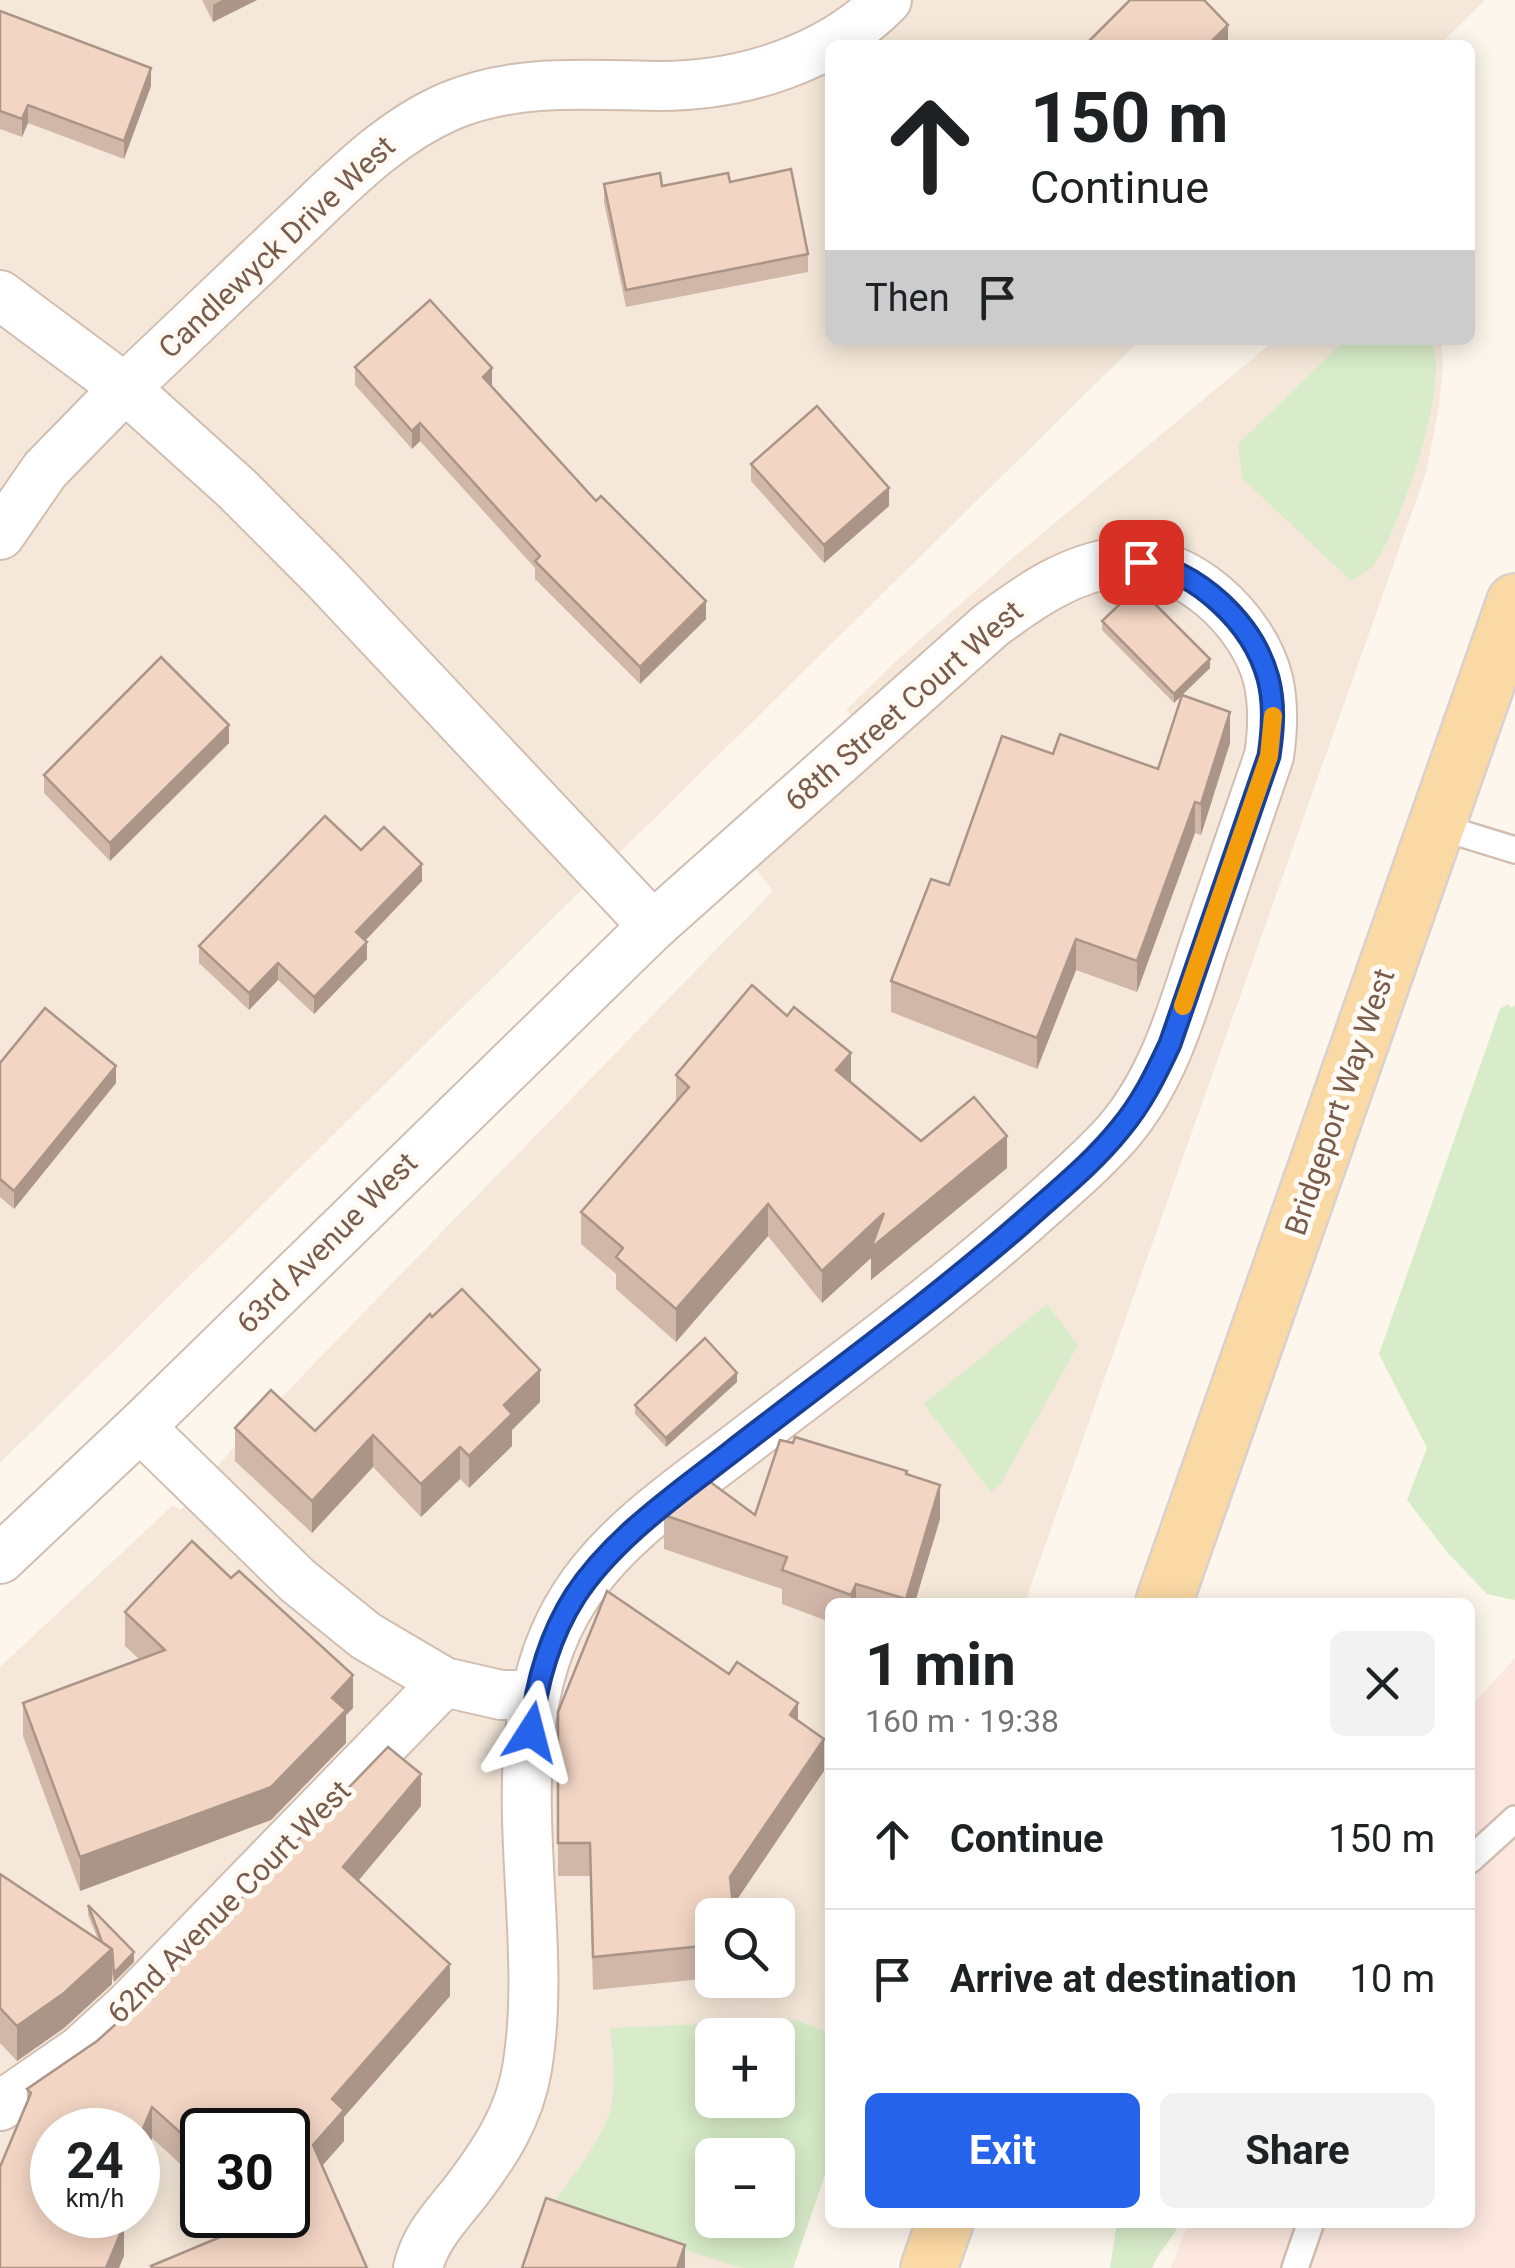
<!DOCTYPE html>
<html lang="en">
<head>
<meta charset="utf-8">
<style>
	:root { --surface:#fff; --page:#f2f2f2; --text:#202124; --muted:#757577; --line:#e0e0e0; --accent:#2563eb }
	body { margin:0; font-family:Roboto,sans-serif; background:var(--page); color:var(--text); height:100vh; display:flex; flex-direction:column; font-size:38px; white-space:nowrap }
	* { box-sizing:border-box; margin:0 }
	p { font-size:32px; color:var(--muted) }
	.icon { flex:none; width:55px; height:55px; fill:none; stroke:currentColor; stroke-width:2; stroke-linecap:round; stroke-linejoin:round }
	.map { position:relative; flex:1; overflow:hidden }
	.drawer { position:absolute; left:825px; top:1598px; width:650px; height:630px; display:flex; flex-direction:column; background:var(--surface); border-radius:15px; box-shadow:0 5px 25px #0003 }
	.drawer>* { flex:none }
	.hud { position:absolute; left:825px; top:40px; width:650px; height:305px; border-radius:15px; box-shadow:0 5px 25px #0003; background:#fff; color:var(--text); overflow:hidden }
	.controls { position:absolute; left:695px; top:1898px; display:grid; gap:20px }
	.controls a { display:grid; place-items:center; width:100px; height:100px; border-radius:15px; background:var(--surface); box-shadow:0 5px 25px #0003; font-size:50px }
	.speed { position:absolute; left:30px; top:2108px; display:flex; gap:20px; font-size:50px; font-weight:700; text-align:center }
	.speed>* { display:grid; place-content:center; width:130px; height:130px; border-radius:50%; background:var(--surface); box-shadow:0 5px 25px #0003; line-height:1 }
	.speed small { font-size:25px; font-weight:400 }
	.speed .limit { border:5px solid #111; border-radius:15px; background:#fff; color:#111 }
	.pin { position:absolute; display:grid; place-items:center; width:85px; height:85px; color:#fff; margin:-42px; border-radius:20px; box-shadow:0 5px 15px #0006 }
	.me { position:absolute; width:110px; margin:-55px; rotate:9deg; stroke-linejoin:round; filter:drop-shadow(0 0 8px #0008) }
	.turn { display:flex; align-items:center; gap:35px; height:210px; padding:0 40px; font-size:45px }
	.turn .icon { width:130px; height:130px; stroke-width:2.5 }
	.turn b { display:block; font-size:70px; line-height:85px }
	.then { display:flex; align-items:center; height:95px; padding:0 40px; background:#0003; gap:20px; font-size:38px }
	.round { display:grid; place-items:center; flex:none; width:105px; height:105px; border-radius:15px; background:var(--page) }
	.overview { display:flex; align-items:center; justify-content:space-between; height:170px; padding:0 40px }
	h1 { font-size:60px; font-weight:700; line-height:75px }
	.primary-button { display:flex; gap:20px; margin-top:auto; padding:20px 40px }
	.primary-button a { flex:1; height:115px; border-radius:15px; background:var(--accent); color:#fff; font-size:40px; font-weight:700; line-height:115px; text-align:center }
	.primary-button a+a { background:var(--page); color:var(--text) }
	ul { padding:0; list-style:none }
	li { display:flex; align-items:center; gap:30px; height:140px; padding:0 40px; border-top:2px solid var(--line) }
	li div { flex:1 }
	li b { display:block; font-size:38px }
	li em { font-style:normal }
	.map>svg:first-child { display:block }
</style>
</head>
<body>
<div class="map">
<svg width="1515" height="2268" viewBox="0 0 1515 2268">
	<rect width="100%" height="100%" fill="#fdf6ec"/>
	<!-- residential -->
	<g fill="#f5e8da" fill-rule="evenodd">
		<path d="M0,0H1485L1439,45H830V340H1140L0,1463Z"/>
		<path d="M1275,340H1441L1443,365L1439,406L1426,473L1025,1602H830V2160L793,2268H0V1667L173,1505L181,1510L238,1442L773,891L748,860L877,740L846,710L897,660L1015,556ZM712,1915H778V1980H712ZM712,2035H778V2100H712ZM52,2130H138V2215H52ZM202,2130H288V2215H202ZM712,2155H778V2220H712Z"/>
	</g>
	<!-- commercial -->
	<path fill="#fde8e0" d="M1515,1658V2268H1171L1188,2223L1470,2222V1707Z"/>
	<!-- green -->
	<g fill="#d8ecc9" fill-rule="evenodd">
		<path d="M1345,340H1430C1455,371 1398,538 1371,568C1366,573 1357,577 1351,581L1242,478L1238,444Z"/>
		<path d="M1508,1004L1511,1008L1515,1005V1600L1487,1594L1447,1552L1407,1500L1427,1448L1379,1354L1500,1009Z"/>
		<path d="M1047,1304L1078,1345L1000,1485L991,1492L924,1404Z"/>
		<path d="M796,2020L830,2033V2160L793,2268H742L550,2207C568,2183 606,2135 611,2107C616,2081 613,2054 610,2028ZM712,2035H778V2100H712ZM712,2155H778V2220H712Z"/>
		<path d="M1117,2223V2222L1179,2223C1173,2240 1158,2251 1152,2268H1110Z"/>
	</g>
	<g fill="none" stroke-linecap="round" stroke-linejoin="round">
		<defs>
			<g id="service">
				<path d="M1437,826L1515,850"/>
				<path d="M1470,1860L1515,1819"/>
				<path d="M1295,2268L1311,2222"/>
			</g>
			<g id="minor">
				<path d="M0,295L125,388C180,336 235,283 290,231C339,185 387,133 450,106C518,78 588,85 659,86C742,86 829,59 887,0"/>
				<path d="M0,535L45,470L125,388L236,488L323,575L653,926"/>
				<path d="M140,1427L298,1581L366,1636L444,1682L501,1695H535"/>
				<path d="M0,1559L140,1427L653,926L991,625C1030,596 1071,567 1121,562C1186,556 1253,620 1268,679C1274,705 1273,730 1269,756C1247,820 1225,884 1203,948C1182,1012 1163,1079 1119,1131C1091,1163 1057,1191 1025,1220C935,1299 838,1370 743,1443C685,1488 614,1534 574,1598C486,1736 553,1916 527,2069C519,2116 495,2153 466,2191C447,2215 425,2237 418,2268"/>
				<path d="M0,2106L81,2050L128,2007L444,1682"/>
			</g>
			<g id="primary">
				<path d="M1164,1602L1515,602"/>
				<path d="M929,2268L945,2222"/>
			</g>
		</defs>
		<!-- service casing -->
		<use href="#service" stroke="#d1beb0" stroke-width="30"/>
		<!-- minor casing -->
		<use href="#minor" stroke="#d1beb0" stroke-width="52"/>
		<!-- primary casing -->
		<use href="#primary" stroke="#dad1cd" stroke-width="60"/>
		<!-- service -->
		<use href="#service" stroke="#fff" stroke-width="25"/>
		<!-- minor -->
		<use href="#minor" stroke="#fff" stroke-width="48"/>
		<!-- primary -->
		<use href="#primary" stroke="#fbd9a5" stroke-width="55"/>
	</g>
	<!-- wall -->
	<g fill="#d1b7a8">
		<path d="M202,0H257L213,22Z"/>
		<path d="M0,11L151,86L124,159L28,123L22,137L0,129Z"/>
		<path d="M730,182L808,254V272L626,307L604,202V184L662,186Z"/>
		<path d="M355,367L492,386L706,619L640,684L535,579V568L420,441L412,449L355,385Z"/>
		<path d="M751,464L889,506L824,563L751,481Z"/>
		<path d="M1102,621L1210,668L1182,695L1230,743L1201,835L1195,833L1137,992L1076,970L1037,1069L891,1012V981L949,885L1158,769L1182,695L1174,703L1102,630Z"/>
		<path d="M229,743L110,861L44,793V775Z"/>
		<path d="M361,850L422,881L366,940L367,959L314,1014L278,980L249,1010L199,963V946Z"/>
		<path d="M0,1063L116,1083L14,1209L0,1197Z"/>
		<path d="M676,1075L851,1082L921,1141L1007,1168L871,1280V1258L822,1303L768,1236L676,1342L616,1289V1274L581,1244V1212L676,1102Z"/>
		<path d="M432,1317L540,1402L512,1430V1446L469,1488L460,1479L421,1517L373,1467L312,1533L235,1461V1428L315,1431Z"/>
		<path d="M737,1382L666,1447L635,1414V1405Z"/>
		<path d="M907,1474L940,1519L915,1602H830V1622L782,1604V1589L664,1549V1515H755Z"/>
		<path d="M125,1612L353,1708L346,1715V1743L271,1820L80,1891L23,1736V1703L140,1660L125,1646Z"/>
		<path d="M558,1712L798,1721L824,1771L712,1915V1978L593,1990L590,1876H558Z"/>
		<path d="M421,1806L358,1881L450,1996L344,2117V2141L322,2166L367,2268H151V2266L249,2225L237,2215H288L202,2130V2184L152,2138L118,2222L124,2256L27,2101V2089L97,2041Z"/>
		<path d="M0,1874L98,1939L88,1915V1905L134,1962L114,1982L112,1978V1984L64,2028L17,2061L0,2043Z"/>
	</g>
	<!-- shaded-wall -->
	<g fill="#aa9588">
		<path d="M222,0H257L213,22V5Z"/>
		<path d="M1228,25V42L1225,45H1208Z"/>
		<path d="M151,68V86L124,159V141Z"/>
		<path d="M28,105V123L22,137V119Z"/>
		<path d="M492,368V386L483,377Z"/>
		<path d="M420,423V441L412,449V431Z"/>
		<path d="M889,488V506L824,563V545Z"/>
		<path d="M706,601V619L640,684V667Z"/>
		<path d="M1210,659V668L1174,703V694Z"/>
		<path d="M1230,712V743L1201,835V804Z"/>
		<path d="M229,725V743L110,861V843Z"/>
		<path d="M1195,802V833L1137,992V961Z"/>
		<path d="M422,864V881L356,950V932Z"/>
		<path d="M1076,939V970L1037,1069V1038Z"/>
		<path d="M367,942V959L314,1014V997Z"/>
		<path d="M278,963V980L249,1010V993Z"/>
		<path d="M851,1053V1085L836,1070Z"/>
		<path d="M116,1066V1083L14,1209V1191Z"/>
		<path d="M1007,1136V1168L871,1280V1258L822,1303V1271L884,1213Z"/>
		<path d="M768,1204V1236L676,1342V1309Z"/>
		<path d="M540,1370V1402L512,1430V1446L469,1488V1456L504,1405Z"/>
		<path d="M737,1373V1382L666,1447V1438Z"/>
		<path d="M373,1435V1467L312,1533V1501Z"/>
		<path d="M460,1447V1479L421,1517V1484Z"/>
		<path d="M940,1485V1519L915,1602H906Z"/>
		<path d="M856,1584V1602H851V1595Z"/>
		<path d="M353,1675V1708L346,1715V1743L271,1820L80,1891V1857L332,1698Z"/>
		<path d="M798,1703V1736L790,1715Z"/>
		<path d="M824,1739V1771L730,1910V1877Z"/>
		<path d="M421,1774V1806L343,1899V1867Z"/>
		<path d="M112,1949V1984L64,2028L17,2061V2026Z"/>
		<path d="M134,1952V1962L114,1982V1973Z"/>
		<path d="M450,1964V1996L344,2117V2141L313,2176V2145L332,2099Z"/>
		<path d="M152,2107V2138L138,2173V2141Z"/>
		<path d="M108,2215H120L107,2249Z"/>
		<path d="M124,2225V2256L119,2268H106Z"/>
		<path d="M685,2245V2268H677Z"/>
	</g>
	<!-- building -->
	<g fill="#f3d5c3" stroke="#aa9588" stroke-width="2.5">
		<path d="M1130,0H1204L1228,25L1208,45H1085Z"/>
		<path d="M0,11L151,68L124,141L28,105L22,119L0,111Z"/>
		<path d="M791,169L808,254L626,290L604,184L660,173L662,186L728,173L730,182Z"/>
		<path d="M430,300L492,368L483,377L596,501L601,496L706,601L640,667L535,561L540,556L420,423L412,431L355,367Z"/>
		<path d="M817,406L889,488L824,545L751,464Z"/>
		<path d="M1138,587L1210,659L1174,694L1102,621Z"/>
		<path d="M161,657L229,725L110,843L44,775Z"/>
		<path d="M1182,695L1230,712L1201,804L1195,802L1137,961L1076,939L1037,1038L891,981L931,879L949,885L1002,736L1053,754L1060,734L1158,769Z"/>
		<path d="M325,816L361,850L384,827L422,864L356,932L367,942L314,997L278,963L249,993L199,946Z"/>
		<path d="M752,985L787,1016L794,1007L851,1053L836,1070L921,1141L974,1097L1007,1136L871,1248L884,1213L822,1271L768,1204L676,1309L616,1257L623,1248L581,1212L689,1087L676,1075Z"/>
		<path d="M45,1008L116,1066L14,1191L0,1179V1063Z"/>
		<path d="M462,1289L540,1370L504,1405L512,1414L469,1456L460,1447L421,1484L373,1435L312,1501L235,1428L271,1390L315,1431L430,1314L432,1317Z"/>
		<path d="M705,1338L737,1373L666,1438L635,1405Z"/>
		<path d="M795,1437L907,1471L906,1474L940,1485L906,1599L856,1584L851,1595L782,1570L787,1557L664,1515L680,1491L701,1475L755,1515L780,1440L793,1443Z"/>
		<path d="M192,1541L231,1578L239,1571L353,1675L332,1698L346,1710L271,1787L80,1857L23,1703L165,1650L125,1612Z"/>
		<path d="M607,1591L729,1674L737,1662L798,1703L790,1715L824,1739L730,1877L734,1915H712V1945L593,1957L590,1843H558V1712Z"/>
		<path d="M388,1747L421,1774L343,1867L450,1964L332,2099L344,2110L313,2145L367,2268H152L151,2266L273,2215H288V2130H202V2152L152,2107L138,2141V2130H52V2215H108L107,2217L124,2225L106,2268H0V2167L31,2093L27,2089L97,2041L147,1996Z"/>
		<path d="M0,1874L112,1949L64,1993L17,2026L0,2008Z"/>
		<path d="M88,1905L134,1952L114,1973L112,1949L102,1942Z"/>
		<path d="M546,2198L685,2245L677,2268H522Z"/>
	</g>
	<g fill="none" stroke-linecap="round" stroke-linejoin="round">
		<defs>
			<path id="route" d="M531,1732C536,1684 549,1637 575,1596C613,1538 676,1495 730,1453C828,1377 929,1304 1022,1223C1055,1193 1092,1164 1120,1129C1142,1103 1156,1074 1170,1044L1269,756C1273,730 1275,704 1268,678C1253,623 1198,571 1141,562"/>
		</defs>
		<!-- route casing -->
		<use href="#route" stroke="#184099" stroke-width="25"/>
		<!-- route -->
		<use href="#route" stroke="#2563eb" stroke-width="18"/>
		<!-- slow -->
		<path stroke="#f59e0b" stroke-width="18" d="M1183,1006L1269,756L1273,716"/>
	</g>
	<g text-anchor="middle" stroke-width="10" stroke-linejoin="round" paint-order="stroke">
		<!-- street labels -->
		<g font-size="30" fill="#7a5c4d" stroke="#fffaf3">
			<text transform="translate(277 247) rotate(-43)" y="10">Candlewyck Drive West</text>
			<text transform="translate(904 706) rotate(-41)" y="10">68th Street Court West</text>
			<text transform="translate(1340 1102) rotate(-71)" y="10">Bridgeport Way West</text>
			<text transform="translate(327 1243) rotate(-45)" y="10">63rd Avenue West</text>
			<text transform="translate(229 1902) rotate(-45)" y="10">62nd Avenue Court West</text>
		</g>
	</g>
</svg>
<div class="controls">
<a><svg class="icon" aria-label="search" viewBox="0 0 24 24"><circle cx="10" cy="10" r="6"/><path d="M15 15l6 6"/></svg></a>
<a>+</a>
<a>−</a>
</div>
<div class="speed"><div>24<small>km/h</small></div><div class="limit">30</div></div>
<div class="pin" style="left:1141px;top:562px;background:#d93025"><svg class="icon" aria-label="arrive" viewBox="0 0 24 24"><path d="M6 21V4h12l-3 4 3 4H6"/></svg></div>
<svg class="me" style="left:531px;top:1732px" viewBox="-20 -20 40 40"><path d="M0-17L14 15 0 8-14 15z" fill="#2563eb" stroke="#fff" stroke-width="4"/></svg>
<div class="hud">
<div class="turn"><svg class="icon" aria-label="ahead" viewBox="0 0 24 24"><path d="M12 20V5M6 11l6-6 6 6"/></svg><div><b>150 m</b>Continue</div></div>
<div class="then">Then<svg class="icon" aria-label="arrive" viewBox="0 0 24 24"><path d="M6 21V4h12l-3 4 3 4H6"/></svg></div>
</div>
<section class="drawer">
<div class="overview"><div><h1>1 min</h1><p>160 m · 19:38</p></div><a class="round"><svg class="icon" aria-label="close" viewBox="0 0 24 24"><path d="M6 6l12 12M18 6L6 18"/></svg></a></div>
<ul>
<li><svg class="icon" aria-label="ahead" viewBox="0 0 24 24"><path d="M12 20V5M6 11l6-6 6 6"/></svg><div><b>Continue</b></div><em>150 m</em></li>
<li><svg class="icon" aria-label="arrive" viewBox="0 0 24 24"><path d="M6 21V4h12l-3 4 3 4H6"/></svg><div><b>Arrive at destination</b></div><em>10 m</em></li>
</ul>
<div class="primary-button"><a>Exit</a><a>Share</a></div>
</section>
</div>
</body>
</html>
